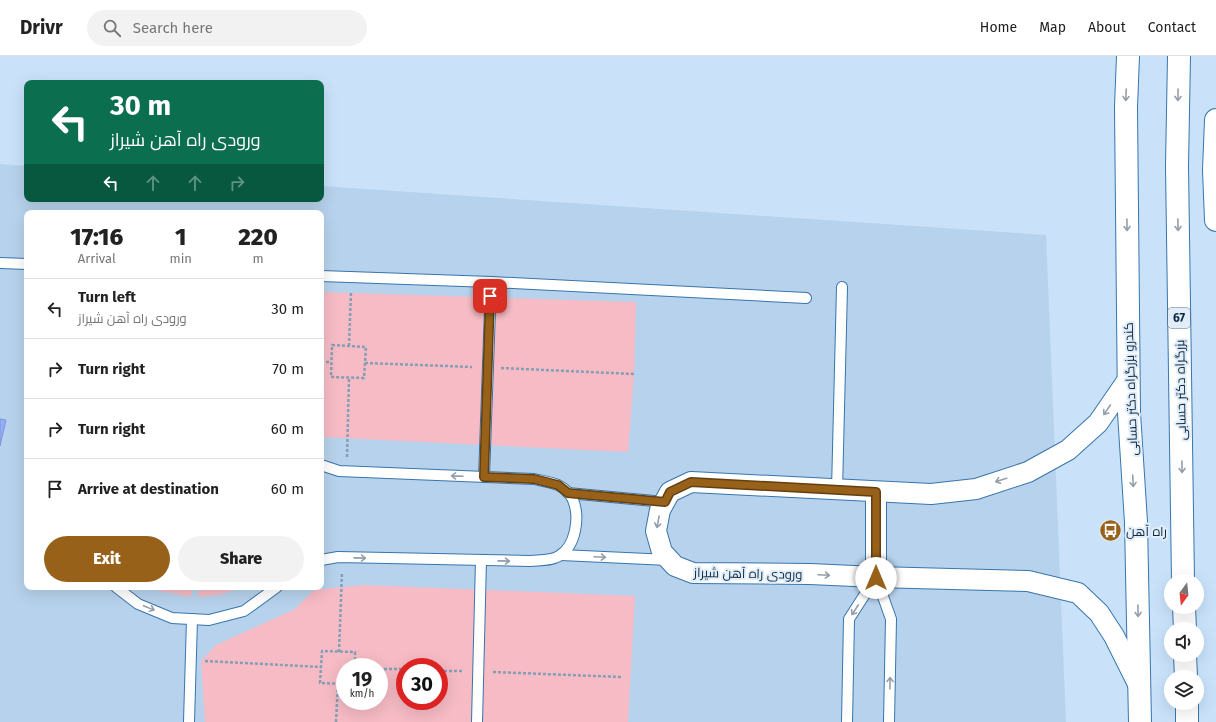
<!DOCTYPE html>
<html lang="en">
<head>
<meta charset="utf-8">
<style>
	:root { --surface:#fff; --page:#f2f2f2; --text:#222; --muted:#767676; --line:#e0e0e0; --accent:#98611a }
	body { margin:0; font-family:"Fira Sans",Cairo,sans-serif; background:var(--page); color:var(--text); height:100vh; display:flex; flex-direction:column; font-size:15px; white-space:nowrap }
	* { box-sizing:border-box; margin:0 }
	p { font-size:13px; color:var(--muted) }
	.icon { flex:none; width:22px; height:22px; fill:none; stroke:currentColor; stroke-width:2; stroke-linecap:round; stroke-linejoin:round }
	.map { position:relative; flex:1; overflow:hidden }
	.sheet { position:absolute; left:24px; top:154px; width:300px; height:380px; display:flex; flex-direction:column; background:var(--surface); border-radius:8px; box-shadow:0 4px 16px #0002 }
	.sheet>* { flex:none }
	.top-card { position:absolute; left:24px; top:24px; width:300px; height:122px; border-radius:8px; box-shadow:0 4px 16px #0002; background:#0b6e4f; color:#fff; overflow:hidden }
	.needle { width:26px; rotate:195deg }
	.controls { position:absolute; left:1164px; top:518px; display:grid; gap:8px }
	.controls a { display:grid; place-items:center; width:40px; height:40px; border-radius:50%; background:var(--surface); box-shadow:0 4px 16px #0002; font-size:20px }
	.speed { position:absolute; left:336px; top:602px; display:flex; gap:8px; font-size:20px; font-weight:700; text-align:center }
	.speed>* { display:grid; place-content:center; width:52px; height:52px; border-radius:50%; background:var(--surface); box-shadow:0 4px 16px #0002; line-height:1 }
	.speed small { font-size:10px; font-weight:400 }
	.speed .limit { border:6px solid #d22; background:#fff; color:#111 }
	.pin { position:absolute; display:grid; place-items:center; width:34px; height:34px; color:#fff; margin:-17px; border-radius:8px; box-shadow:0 2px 6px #0006 }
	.me { position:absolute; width:44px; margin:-22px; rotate:0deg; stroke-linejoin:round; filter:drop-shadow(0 0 3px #0008) }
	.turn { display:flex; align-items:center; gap:14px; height:84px; padding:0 20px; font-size:18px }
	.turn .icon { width:52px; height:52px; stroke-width:2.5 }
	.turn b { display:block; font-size:28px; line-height:34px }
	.lanes { display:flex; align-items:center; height:38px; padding:0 20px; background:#0003; justify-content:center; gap:20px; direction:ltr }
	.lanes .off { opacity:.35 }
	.eta { display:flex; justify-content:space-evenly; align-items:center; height:68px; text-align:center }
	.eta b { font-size:24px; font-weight:800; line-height:28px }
	.cta { display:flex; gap:8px; margin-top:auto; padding:8px 20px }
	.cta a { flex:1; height:46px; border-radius:24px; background:var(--accent); color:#fff; font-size:16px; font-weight:800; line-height:46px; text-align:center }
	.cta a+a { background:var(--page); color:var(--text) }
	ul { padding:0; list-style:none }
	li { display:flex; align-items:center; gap:12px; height:60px; padding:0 20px; border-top:1px solid var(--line) }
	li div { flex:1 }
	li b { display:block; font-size:15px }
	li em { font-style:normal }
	header { display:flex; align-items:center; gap:24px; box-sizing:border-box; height:56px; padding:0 20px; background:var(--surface); border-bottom:1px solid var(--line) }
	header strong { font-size:19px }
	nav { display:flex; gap:22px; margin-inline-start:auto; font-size:14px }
	.search { width:280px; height:36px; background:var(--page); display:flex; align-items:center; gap:10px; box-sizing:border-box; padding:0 14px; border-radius:22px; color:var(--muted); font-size:15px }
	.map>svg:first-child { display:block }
</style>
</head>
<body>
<header>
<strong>Drivr</strong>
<div class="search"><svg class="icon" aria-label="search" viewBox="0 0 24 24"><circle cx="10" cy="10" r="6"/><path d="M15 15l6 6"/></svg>Search here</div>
<nav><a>Home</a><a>Map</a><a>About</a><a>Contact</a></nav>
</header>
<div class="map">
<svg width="1216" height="666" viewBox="0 0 1216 666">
	<rect width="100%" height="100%" fill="#c9e2fa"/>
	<!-- built -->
	<path fill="#b7d2ec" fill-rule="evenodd" d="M0,108L27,110V143H321V130L1046,179L1066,666H0ZM27,157H321V531H27ZM345,611H379V645H345ZM405,611H439V645H405Z"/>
	<!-- green -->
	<g fill="#f6bbc5" fill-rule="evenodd">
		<path d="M321,236L636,246L634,318L628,396L321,381Z"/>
		<path d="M363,529L635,540L628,666H205L201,605L216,589L295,553L314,534ZM345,611H379V645H345ZM405,611H439V645H405Z"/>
		<path d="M154,531H192L191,541L160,535Z"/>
		<path d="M199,531H239C227,539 211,540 198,541Z"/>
	</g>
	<!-- building -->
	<path fill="#94aef5" stroke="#7d96db" d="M0,363L6,364L0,390Z"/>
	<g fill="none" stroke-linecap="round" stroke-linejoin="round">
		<defs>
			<g id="lane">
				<path d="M0,207L27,208"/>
				<path d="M321,220L491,226L484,421"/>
				<path d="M491,226L806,242"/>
				<path d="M321,409L339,415L534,423C542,425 551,426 558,429C564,432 571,438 573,444C580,461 576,490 559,500C551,505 540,504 530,505L338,501L321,504"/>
				<path d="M837,434L842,231"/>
				<path d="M568,437L665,446"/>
				<path d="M561,499L669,504"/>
				<path d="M876,521L891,563L889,666"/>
				<path d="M116,531L138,548L172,562L209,564L244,555L277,531"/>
				<path d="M189,666L192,563"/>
				<path d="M477,666L481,504"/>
				<path d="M847,666L849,563L876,521"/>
			</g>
			<g id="street">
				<path d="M1129,322L1098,367L1068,394L1028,416L976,433L931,438L691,426L670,436L660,454L656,475L662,496L675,510L693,517L810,518L876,521L1028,525L1078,537L1099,557L1114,580L1140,632"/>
				<path d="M876,521V436"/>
			</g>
			<path id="secondary" d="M1128,0L1126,51L1129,357L1136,466L1140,666"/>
			<g id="highway">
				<path d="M1179,0L1177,110L1183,525"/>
				<path d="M1216,64L1214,114L1216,164"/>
				<path d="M1184,551L1185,573"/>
				<path d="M1185,599L1186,621"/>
				<path d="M1187,647V666"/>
			</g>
		</defs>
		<!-- lane casing -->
		<use href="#lane" stroke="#3875ab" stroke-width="12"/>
		<!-- street casing -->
		<use href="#street" stroke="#3875ab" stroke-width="22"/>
		<!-- secondary casing -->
		<use href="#secondary" stroke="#3875ab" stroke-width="24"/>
		<!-- highway casing -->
		<use href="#highway" stroke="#3875ab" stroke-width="24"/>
		<!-- path -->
		<g stroke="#849eb5" stroke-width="2.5" stroke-dasharray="3 2" stroke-linecap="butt">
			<path d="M332,289L366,291L364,322L331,321Z"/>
			<path d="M349,290L351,236"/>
			<path d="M321,306H331"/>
			<path d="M365,307L472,311"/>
			<path d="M501,312L634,318"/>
			<path d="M347,401L349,322"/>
			<path d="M339,596L342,516"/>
			<path d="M205,605L321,611"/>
			<path d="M379,613H405"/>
			<path d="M439,615H464"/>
			<path d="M493,616L621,621"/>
			<path d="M345,628L320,627L322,595L355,596V611"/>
			<path d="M336,666L338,627"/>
		</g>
		<!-- lane -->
		<use href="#lane" stroke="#fff" stroke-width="10"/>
		<!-- street -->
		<use href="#street" stroke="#fff" stroke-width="20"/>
		<!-- secondary -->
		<use href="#secondary" stroke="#fff" stroke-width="22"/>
		<!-- highway -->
		<use href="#highway" stroke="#fff" stroke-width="22"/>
	</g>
	<!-- one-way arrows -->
	<defs><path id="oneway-shaft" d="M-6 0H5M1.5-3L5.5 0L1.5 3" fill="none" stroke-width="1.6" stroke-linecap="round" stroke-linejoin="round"/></defs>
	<g stroke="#939faa">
		<use href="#oneway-shaft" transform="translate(1126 39) rotate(92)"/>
		<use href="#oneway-shaft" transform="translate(1178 39) rotate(91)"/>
		<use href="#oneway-shaft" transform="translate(1127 169) rotate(89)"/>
		<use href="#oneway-shaft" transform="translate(1178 169) rotate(89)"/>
		<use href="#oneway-shaft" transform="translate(1107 354) rotate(124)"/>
		<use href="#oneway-shaft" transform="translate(1182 411) rotate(89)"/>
		<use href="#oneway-shaft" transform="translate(457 420) rotate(-178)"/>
		<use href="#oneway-shaft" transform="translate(1001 424) rotate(162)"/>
		<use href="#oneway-shaft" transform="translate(1133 425) rotate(87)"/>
		<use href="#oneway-shaft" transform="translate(658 466) rotate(101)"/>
		<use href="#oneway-shaft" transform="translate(600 501) rotate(3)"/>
		<use href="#oneway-shaft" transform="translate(360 502) rotate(1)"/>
		<use href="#oneway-shaft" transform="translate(504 505) rotate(1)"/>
		<use href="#oneway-shaft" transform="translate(824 519) rotate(3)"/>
		<use href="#oneway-shaft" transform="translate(149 552) rotate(22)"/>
		<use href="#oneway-shaft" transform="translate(855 554) rotate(123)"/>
		<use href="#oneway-shaft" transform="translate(1138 555) rotate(89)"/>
		<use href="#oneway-shaft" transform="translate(890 627) rotate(-89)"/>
	</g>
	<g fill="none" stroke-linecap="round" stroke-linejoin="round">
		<defs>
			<path id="route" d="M490,240L484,421L534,423L558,429L568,437L665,446L670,436L691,426L876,436V522"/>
		</defs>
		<!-- route casing -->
		<use href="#route" stroke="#633f11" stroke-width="10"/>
		<!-- route -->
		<use href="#route" stroke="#98611a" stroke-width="7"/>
	</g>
	<!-- icons -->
	<defs>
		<symbol id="bus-disc" viewBox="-11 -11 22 22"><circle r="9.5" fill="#98611a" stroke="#e1edf9"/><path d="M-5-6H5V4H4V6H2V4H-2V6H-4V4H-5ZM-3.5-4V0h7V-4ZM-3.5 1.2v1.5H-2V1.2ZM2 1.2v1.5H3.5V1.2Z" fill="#fff"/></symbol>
	</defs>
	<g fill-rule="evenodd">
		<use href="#bus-disc" x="1098" y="462" width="25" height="25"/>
	</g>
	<g text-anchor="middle" stroke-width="4" stroke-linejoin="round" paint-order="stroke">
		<!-- shield labels -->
		<rect fill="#e1edf9" stroke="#4f6478" stroke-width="1" x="1168" y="252" width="22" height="20" rx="3"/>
		<g font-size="12" font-weight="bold" fill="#102a41">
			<text x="1179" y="266">67</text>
		</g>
		<!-- street labels -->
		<g font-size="13" fill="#102a41" stroke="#e1edf9">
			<text transform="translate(1130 333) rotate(-92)" y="5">کندرو بزرگراه دکتر حسابی</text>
			<text transform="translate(1180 334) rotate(-91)" y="5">بزرگراه دکتر حسابی</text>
			<text transform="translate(748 517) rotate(1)" y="5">ورودی راه آهن شیراز</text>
		</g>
		<!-- poi labels -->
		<g font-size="13" fill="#102a41" stroke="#e1edf9" text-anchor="start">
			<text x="1126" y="480">راه آهن</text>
		</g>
	</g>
</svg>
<div class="controls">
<a><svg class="needle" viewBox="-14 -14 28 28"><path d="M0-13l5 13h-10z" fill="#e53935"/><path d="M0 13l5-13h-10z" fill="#767676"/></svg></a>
<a><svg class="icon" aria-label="sound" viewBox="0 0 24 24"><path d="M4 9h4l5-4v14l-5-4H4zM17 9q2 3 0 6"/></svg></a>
<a><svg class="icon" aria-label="layers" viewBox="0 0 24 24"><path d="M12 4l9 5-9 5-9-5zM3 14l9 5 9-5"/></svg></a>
</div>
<div class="speed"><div>19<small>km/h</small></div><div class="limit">30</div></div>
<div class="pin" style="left:490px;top:240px;background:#d93025"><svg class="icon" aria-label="arrive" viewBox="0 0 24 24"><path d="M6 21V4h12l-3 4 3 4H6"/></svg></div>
<svg class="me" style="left:876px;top:522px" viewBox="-20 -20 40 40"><circle r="19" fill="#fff"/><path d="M0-13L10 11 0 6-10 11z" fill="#98611a"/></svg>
<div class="top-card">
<div class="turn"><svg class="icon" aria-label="left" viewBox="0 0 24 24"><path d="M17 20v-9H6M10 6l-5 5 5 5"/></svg><div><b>30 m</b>ورودی راه آهن شیراز</div></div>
<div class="lanes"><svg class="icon" aria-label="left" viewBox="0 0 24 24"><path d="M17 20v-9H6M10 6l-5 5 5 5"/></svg><svg class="icon off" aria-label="ahead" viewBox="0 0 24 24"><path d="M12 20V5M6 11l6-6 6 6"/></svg><svg class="icon off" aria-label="ahead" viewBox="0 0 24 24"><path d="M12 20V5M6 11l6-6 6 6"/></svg><svg class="icon off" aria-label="right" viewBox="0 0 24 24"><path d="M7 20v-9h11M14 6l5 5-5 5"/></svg></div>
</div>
<section class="sheet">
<div class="eta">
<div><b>17:16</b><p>Arrival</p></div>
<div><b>1</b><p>min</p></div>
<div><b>220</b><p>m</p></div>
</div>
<ul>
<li><svg class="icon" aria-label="left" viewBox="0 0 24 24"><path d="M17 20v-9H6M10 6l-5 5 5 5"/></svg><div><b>Turn left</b><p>ورودی راه آهن شیراز</p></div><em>30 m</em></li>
<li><svg class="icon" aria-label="right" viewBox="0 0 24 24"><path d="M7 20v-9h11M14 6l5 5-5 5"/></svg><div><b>Turn right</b></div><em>70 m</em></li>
<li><svg class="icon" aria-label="right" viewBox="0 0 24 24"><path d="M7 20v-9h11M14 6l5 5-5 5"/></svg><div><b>Turn right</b></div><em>60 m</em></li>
<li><svg class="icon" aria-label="arrive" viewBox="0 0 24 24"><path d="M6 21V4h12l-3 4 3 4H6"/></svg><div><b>Arrive at destination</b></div><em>60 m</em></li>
</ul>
<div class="cta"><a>Exit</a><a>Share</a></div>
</section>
</div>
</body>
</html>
